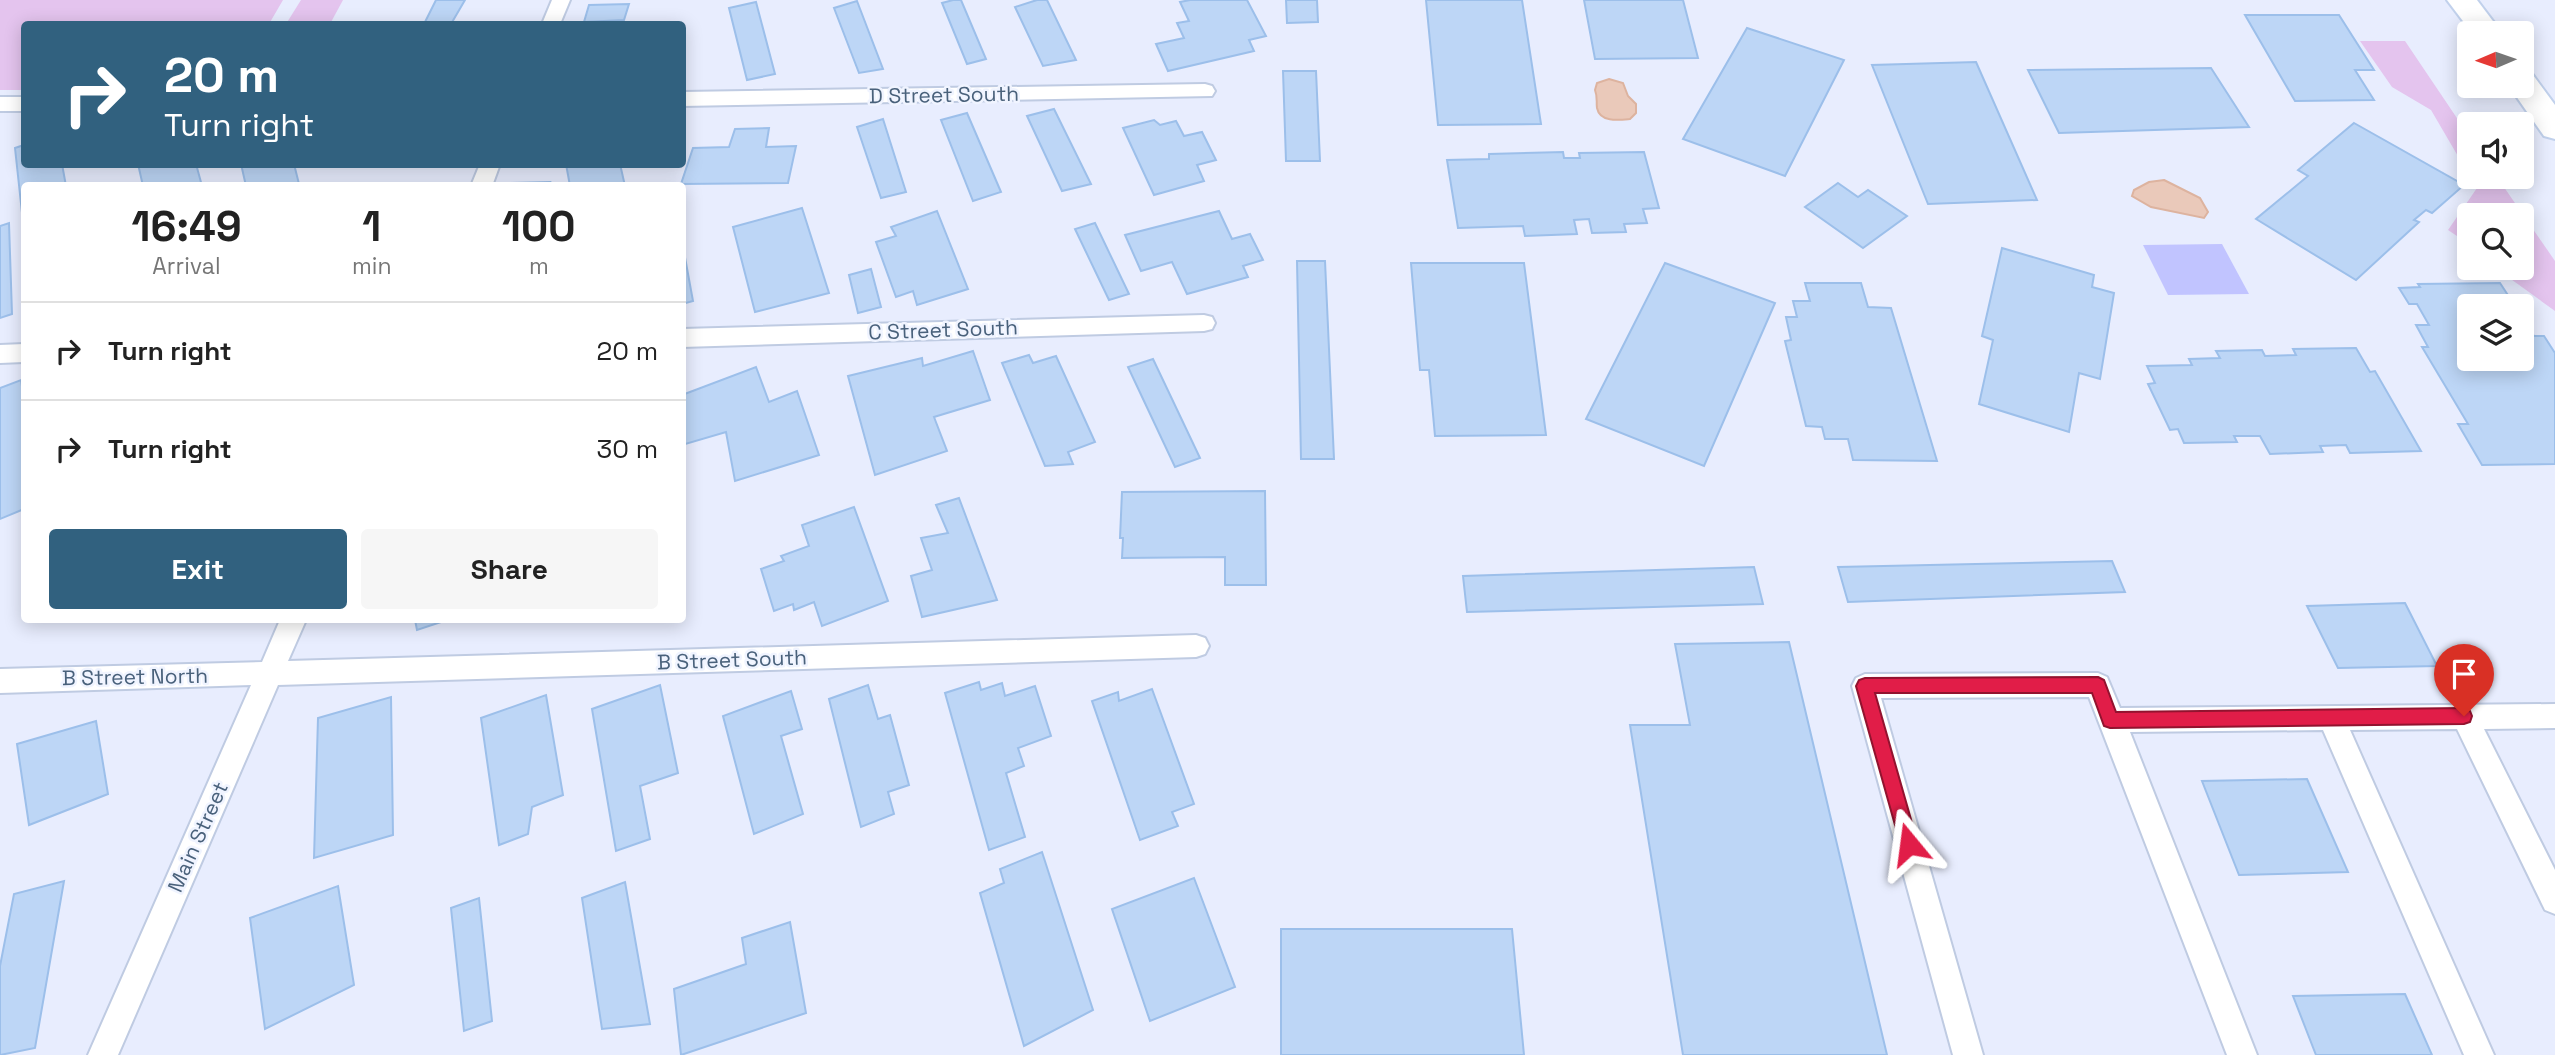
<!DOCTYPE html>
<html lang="en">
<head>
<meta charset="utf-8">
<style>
	:root { --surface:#fff; --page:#f6f6f6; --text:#222; --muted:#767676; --line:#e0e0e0; --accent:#31617f }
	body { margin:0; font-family:"Space Grotesk",sans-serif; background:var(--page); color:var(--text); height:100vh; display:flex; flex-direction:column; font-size:26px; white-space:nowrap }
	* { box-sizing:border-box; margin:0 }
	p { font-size:23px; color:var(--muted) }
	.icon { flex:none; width:38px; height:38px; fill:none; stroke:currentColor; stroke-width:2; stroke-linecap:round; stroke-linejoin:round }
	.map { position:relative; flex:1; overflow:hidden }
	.details { position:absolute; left:21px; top:182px; width:665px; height:441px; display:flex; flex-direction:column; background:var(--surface); border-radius:7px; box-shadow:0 4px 18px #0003 }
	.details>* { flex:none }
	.top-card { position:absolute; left:21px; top:21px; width:665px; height:147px; border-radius:7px; box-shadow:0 4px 18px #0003; background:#31617f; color:#fff; overflow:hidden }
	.needle { width:46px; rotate:268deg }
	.tools { position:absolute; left:2457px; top:21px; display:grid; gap:14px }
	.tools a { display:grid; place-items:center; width:77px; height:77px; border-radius:7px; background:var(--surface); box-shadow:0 4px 18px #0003; font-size:35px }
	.pin { position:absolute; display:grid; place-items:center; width:60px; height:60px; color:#fff; margin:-72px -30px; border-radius:50% 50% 50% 0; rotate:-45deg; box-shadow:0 0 7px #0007 }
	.pin .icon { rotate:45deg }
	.me { position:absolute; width:77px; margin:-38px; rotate:344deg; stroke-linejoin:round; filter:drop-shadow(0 0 5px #0008) }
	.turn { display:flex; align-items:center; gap:24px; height:147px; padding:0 28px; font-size:32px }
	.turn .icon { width:91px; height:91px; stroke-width:2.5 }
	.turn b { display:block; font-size:49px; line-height:60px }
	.eta { display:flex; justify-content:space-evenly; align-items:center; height:119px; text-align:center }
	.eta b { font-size:42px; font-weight:700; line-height:49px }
	.button { display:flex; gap:14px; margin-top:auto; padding:14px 28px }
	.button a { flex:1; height:80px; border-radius:7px; background:var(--accent); color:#fff; font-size:28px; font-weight:700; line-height:80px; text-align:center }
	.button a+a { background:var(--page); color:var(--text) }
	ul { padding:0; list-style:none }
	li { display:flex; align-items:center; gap:21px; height:98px; padding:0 28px; border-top:2px solid var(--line) }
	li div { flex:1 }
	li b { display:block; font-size:26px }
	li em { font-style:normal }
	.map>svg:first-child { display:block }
</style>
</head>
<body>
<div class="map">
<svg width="2555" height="1055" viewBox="0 0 2555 1055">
	<rect width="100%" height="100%" fill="#e8edfe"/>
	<!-- green -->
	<g fill="#e4c4ee">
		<path d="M0,0H283L269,24H24V90H0Z"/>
		<path d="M301,0H343L330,24H286Z"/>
		<path d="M2360,41H2405L2469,136V175L2431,110L2392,87Z"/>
		<path d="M2470,177H2497L2555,261V311L2508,277L2509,272L2505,268H2522V215H2469V244L2448,230L2477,188Z"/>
	</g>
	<!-- sand -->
	<path fill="#c1c4ff" d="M2222,244L2249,294L2168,295L2143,245Z"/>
	<!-- water -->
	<g fill="#eac9ba" stroke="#ddb39f" stroke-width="2">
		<path d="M1609,79L1623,83L1628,96L1636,104V113L1630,119C1620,120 1600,123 1597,108C1596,101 1598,98 1595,90L1597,83Z"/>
		<path d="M2164,180L2200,198L2208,212L2204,218L2151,207L2132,196L2134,190L2149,182Z"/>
	</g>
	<!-- building -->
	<g fill="#bdd6f6" stroke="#9cbfea" stroke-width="2">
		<path d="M436,0H465L451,24H424Z"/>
		<path d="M953,0H961L986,59L967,64L942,3Z"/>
		<path d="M1037,0H1047L1076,60L1043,66L1015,7Z"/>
		<path d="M1190,0H1247L1266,36L1249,40L1254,51L1168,71L1156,44L1184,38L1177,23L1189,21L1180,2Z"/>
		<path d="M1286,0H1317L1318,22L1287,23Z"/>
		<path d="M1426,0H1522L1541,124L1438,125Z"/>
		<path d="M1584,0H1683L1698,58L1595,59Z"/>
		<path d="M857,1L883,69L859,73L834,8Z"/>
		<path d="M756,2L775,74L747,80L729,8Z"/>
		<path d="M629,4L624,20L584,22L589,5Z"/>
		<path d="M2245,15H2339L2374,70H2355L2374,100L2295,101Z"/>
		<path d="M1747,28L1844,60L1785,176L1683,139Z"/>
		<path d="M1976,62L2037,200L1928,204L1872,65Z"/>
		<path d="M2211,68L2249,127L2059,133L2028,70Z"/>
		<path d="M1283,71H1316L1320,161H1286Z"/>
		<path d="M1054,109L1091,184L1062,191L1027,116Z"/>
		<path d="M967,113L1001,192L973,201L941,120Z"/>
		<path d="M883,119L906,192L881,198L857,127Z"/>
		<path d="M1154,120L1160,125L1176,121L1184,136L1202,132L1216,160L1197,165L1204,181L1154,195L1123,128Z"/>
		<path d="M2354,123L2464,185L2432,213L2426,210L2414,220L2419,222L2356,280L2256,219L2308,176L2298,170Z"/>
		<path d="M769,128L766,147L796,146L788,183L681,184L693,148L729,147L735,129Z"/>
		<path d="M24,145V164H62L66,186H24L23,222L15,148Z"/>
		<path d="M1563,152L1564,158H1580L1579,153L1644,152L1659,208L1643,209L1647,223L1624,224L1626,232L1592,233L1589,219L1574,220L1577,234L1525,236L1523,226L1458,228L1447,160L1489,159V154Z"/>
		<path d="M138,164H196L202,186H143Z"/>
		<path d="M241,164H294L299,184L246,186Z"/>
		<path d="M566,164H620L625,186H570Z"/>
		<path d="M550,182L548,186H510L511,183Z"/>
		<path d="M1838,183L1858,197L1868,190L1907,216L1863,248L1805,207Z"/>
		<path d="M802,208L829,293L755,312L733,227Z"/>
		<path d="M937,211L968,289L917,305L913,291L896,297L876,242L896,236L891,227Z"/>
		<path d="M1219,211L1232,239L1250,234L1263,260L1243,266L1248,277L1187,294L1172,262L1141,271L1125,235Z"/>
		<path d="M9,223L12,314L0,318V226Z"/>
		<path d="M1095,223L1129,294L1109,300L1075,229Z"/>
		<path d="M682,241L693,301L682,304Z"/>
		<path d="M2002,248L2094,275L2092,287L2114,293L2100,379L2079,373L2069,432L1979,404L1993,340L1982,336Z"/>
		<path d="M1297,261H1325L1334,459H1301Z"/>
		<path d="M1411,263H1524L1546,435L1435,436L1429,370H1420Z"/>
		<path d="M1665,263L1775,303L1704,466L1586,419Z"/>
		<path d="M871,269L881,307L858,313L849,275Z"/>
		<path d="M1805,283H1861L1868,307L1891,308L1937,461L1853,460L1848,439H1825L1822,427L1806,426L1785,341L1791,340L1786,317H1797L1793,301H1810Z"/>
		<path d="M2500,283L2515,306H2469V359H2522V317L2534,336H2544L2555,353V464L2482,465L2458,424H2468L2422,347H2428L2416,325H2429L2417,304H2409L2399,288L2420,287L2418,284Z"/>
		<path d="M2356,348L2370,372L2375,371L2421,451L2350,453L2346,445L2320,446L2323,452L2270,454L2260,436H2234L2237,442L2184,443L2178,429L2170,430L2148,384L2155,383L2147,366L2192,365L2189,359L2220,358L2216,351L2262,350L2265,356L2296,355L2293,349Z"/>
		<path d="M973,351L990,400L934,417L947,451L875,475L848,376L922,358L923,366Z"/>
		<path d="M1029,355L1033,363L1056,356L1095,442L1068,452L1073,464L1045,466L1002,363Z"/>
		<path d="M1153,359L1200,458L1175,467L1128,367Z"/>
		<path d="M756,367L769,402L797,391L819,455L735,481L726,432L682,445V395Z"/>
		<path d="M21,380L24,399V509L0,519V388Z"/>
		<path d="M1265,491L1266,585H1225V557L1122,558L1123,538H1120L1122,492Z"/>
		<path d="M959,498L997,600L922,617L911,576L932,570L921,538L948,533L936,505Z"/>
		<path d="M854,507L888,601L822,626L814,602L794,610L793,604L774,611L761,569L784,561L781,556L809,546L802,525Z"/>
		<path d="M2112,561L2125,592L1848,602L1838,567Z"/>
		<path d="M1754,567L1763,604L1467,612L1463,576Z"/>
		<path d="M2405,603L2437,666L2338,668L2307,606Z"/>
		<path d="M415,620H447L417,630Z"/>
		<path d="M1789,642L1887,1055H1683L1630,725H1690L1675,644Z"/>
		<path d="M979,682L981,690L1002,683L1005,696L1035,686L1051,736L1018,748L1024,766L1006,773L1025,837L989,850L945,693Z"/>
		<path d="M660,685L678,773L640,786L650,839L616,851L592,709Z"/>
		<path d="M868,685L878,719L890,715L909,785L888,792L894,814L861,827L829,699Z"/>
		<path d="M1152,689L1194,804L1172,812L1178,826L1140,840L1092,701L1118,692L1119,701Z"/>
		<path d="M791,691L802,729L781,736L803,814L754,834L723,716Z"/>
		<path d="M546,695L563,795L532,807L528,834L499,845L481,718Z"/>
		<path d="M391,697L393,835L314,858L318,718Z"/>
		<path d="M96,721L108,794L29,825L17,744Z"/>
		<path d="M2307,779L2348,872L2239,875L2202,781Z"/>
		<path d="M1042,852L1093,1010L1024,1046L980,893L1004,883L1000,869Z"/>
		<path d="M1194,878L1235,987L1150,1021L1112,909Z"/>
		<path d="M64,881L35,1048L0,1055V966L14,894Z"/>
		<path d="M625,882L650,1024L602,1029L582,898Z"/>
		<path d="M338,886L354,985L265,1029L250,918Z"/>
		<path d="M479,898L492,1021L464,1031L451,908Z"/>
		<path d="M790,922L806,1013L681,1055L674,989L746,964L742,938Z"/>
		<path d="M1281,929H1512L1524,1055H1281Z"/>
		<path d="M2405,994L2432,1055H2316L2293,996Z"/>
	</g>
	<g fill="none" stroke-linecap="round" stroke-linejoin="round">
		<defs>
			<g id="service">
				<path d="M552,0H570L560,24H542Z"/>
				<path d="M1205,84L1212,86L1215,91L1212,96L682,106V92Z"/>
				<rect x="0" y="97" width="24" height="14"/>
				<path d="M480,164H500L492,186H471Z"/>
				<path d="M1204,315L1212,317L1215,323L1212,329L1204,331L682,347V329Z"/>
				<path d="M24,344V362L0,363V345Z"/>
				<path d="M280,620H306L288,661L1196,635L1205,638L1209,646L1205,654L1196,657L278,685L118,1055H88L251,685L0,693V669L262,662Z"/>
				<path d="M2098,673L2107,677L2120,708L2555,704V728L2484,729L2555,870V914L2545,910L2457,729L2350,730L2494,1055H2464L2323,730L2130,732L2257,1055H2227L2089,697L1881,698L1983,1055H1953L1852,686L1856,678L1865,674Z"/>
			</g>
			<g id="secondary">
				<path d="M2447,0H2477L2502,33H2472Z"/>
				<path d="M2522,72L2533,75L2555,105V139L2544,136L2509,86H2522Z"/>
			</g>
		</defs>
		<!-- service casing -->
		<use href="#service" stroke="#bfcbe2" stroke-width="4"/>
		<!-- secondary casing -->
		<use href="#secondary" stroke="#c1d1ec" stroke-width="4"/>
		<!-- service -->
		<use href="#service" fill="#fff" fill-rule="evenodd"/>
		<!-- secondary -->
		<use href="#secondary" fill="#fff" fill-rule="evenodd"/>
	</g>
	<!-- route -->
	<path fill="#e11d48" stroke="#92132f" stroke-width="2" d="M2098,677L2104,680L2116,712L2464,708L2470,711L2472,716L2470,722L2464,724L2110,728L2104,726L2092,693H1875L1918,844L1915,850L1909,853L1902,850L1856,686L1859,680L1865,678Z"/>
	<g text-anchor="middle" stroke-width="5" stroke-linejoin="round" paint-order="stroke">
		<!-- street labels -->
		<g font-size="21" fill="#49617b" stroke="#f0f4ff">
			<text transform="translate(944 95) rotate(-1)" y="7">D Street South</text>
			<text transform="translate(943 330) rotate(-2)" y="7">C Street South</text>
			<text transform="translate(732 660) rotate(-2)" y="7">B Street South</text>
			<text transform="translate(135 677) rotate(-1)" y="7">B Street North</text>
			<text transform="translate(198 837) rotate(-66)" y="7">Main Street</text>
		</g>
	</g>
</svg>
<div class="tools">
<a><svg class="needle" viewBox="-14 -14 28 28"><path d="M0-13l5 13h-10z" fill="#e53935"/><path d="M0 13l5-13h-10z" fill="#767676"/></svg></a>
<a><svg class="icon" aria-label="sound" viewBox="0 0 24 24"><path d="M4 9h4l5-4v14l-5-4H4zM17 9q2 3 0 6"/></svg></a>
<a><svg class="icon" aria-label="search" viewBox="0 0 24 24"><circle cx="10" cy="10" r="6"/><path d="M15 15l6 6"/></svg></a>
<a><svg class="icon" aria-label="layers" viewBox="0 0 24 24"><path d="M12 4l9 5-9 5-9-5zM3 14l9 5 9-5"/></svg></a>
</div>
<div class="pin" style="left:2464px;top:716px;background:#d93025"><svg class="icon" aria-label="arrive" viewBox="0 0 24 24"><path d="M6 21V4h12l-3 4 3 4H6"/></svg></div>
<svg class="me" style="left:1909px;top:844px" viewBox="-20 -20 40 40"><path d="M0-17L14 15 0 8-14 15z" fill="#e11d48" stroke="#fff" stroke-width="4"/></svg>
<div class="top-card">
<div class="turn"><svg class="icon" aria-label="right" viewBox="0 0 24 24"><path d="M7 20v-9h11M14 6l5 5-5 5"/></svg><div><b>20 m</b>Turn right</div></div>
</div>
<section class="details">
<div class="eta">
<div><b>16:49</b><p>Arrival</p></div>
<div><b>1</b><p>min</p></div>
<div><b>100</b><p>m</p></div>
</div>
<ul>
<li><svg class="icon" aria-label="right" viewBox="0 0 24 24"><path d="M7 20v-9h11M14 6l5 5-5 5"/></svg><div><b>Turn right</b></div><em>20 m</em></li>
<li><svg class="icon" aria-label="right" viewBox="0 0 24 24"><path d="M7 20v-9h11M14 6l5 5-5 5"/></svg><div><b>Turn right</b></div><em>30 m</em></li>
</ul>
<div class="button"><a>Exit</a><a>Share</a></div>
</section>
</div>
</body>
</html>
